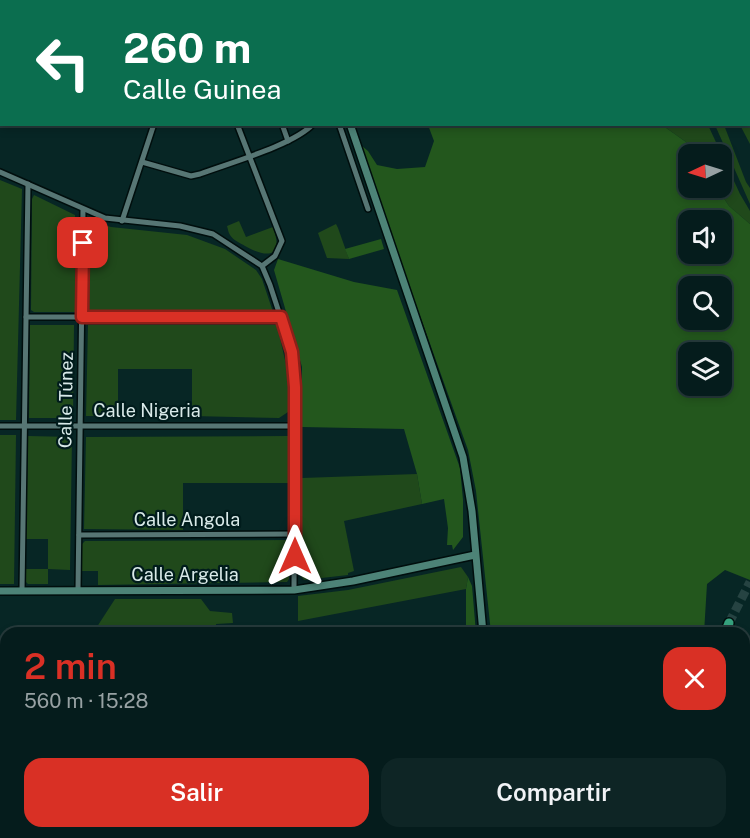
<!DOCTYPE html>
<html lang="es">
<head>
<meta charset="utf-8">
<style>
	:root { --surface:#051c1c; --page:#0e2525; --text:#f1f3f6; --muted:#97a1a3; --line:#263a3b; --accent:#d93025 }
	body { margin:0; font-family:"Public Sans",sans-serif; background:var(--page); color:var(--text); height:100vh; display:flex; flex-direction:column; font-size:22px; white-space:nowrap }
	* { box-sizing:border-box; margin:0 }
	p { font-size:20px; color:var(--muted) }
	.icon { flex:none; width:33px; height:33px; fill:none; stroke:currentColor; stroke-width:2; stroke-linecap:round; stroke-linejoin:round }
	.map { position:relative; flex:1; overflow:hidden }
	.details { position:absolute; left:0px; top:627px; width:750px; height:212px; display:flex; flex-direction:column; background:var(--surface); border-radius:18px 18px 0 0; box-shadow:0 3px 9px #0003,0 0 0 2px var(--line) }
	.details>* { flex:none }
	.guide { position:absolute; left:0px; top:0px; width:750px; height:126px; box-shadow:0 3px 9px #0003,0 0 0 2px var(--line); background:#0b6e4f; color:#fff; overflow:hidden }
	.needle { width:39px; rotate:266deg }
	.controls { position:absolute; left:678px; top:144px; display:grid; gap:12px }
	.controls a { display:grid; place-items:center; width:54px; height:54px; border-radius:12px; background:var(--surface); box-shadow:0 3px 9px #0003,0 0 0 2px var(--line); font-size:30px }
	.pin { position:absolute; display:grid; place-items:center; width:51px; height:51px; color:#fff; margin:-26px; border-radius:12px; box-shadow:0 3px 9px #0006 }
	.me { position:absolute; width:66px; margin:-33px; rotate:0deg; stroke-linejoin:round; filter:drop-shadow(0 0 4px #0008) }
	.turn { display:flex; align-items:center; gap:21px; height:126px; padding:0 24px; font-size:27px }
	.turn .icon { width:78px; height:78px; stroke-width:2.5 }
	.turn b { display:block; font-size:42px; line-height:51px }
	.round { display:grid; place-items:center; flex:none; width:63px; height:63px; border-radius:18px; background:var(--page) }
	.overview { display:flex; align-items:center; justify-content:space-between; height:102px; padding:0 24px }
	h1 { font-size:36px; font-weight:600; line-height:45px; color:var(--accent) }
	.cta { display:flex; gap:12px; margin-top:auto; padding:12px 24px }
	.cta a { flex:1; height:69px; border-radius:18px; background:var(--accent); color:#fff; font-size:24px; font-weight:600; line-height:69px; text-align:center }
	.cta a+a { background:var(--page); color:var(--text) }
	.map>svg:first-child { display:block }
</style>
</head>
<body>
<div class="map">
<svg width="750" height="838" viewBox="0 0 750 838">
	<rect width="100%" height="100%" fill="#072625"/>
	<!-- green -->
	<g fill="#20491b">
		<path d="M312,0H602L605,1L312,2Z"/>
		<path d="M634,0H750V144L740,125L748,124V2Z"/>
		<path d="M662,125H708L740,194L750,211V224L729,206L717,188H722V154H695L686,142Z"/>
		<path d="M715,125H724L746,182L750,188V204Z"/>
		<path d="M0,180L22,189L16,420H0Z"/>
		<path d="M34,195L75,215V312H34L31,310L32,199Z"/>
		<path d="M88,220L111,227L187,235L225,249L256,270L262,279L273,312H88Z"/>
		<path d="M239,221L246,237L273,227C284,257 268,259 245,246C240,243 233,240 230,235C228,232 228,229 227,226Z"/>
		<path d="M336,224L338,228L349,259L327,258L318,233Z"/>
		<path d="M30,325H74L73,418H29Z"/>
		<path d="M88,325H277L288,373V412L279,418L192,416V369H118V416H86Z"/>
		<path d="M0,435H16L14,584H0Z"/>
		<path d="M28,436L72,437L70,570L48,569V584H28L25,581L26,569H48V539H26Z"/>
		<path d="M289,436V483H183V530L84,529L86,437Z"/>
		<path d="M417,474L422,504L344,521L354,571L348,573V575L304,580L301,576L302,478Z"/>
		<path d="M289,540V579L287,582L98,585V571H82V544L85,541Z"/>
		<path d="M461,567L468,577L466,589L298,621V596L348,590Z"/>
		<path d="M115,599H201L210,611L232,613L233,623L216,624V633H93Z"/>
		<path d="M6,676V832L207,833L206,838H0V683Z"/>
	</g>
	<!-- forest -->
	<g fill="#23571d" fill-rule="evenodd">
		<path d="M428,125H662L686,142L695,154H688V188H717L729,206L750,224V580L725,570L707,584L704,633H491L476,491L468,450L399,257L362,146L368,151L377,165L397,169L425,167L434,141ZM722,220V254H688V220ZM722,286V320H688V286ZM722,352V386H688V352Z"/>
		<path d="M381,239L384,249L349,259L345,249Z"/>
		<path d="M278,259L354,282L397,290L460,468L463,500V537L453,550L452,545H447L448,528L444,499L422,504L417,474L404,429L302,427V367L274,270Z"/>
		<path d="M468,577L472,586L476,633H466V589Z"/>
		<path d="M750,752V838H692L697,833L744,832V759Z"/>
		<path d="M511,833V832L612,833L609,838H511Z"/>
	</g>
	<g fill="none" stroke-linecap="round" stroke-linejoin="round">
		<!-- highway-tunnel -->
		<path stroke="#264342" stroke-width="9" stroke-dasharray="9 4.5" stroke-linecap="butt" d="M729,623L750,582"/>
		<defs>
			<g id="street">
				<path d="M191,0V2"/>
				<path d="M240,0V2"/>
				<path d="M298,0L299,2"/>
				<path d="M142,2V0"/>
				<path d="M211,2L213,0"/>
				<path d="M237,124L282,241L275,256L262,266"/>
				<path d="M282,124L288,141"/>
				<path d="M339,124L368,209"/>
				<path d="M142,162L191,176L200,174C229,163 294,145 313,124"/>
				<path d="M0,172L105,218L180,226L213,234L262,266L270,285L292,352L295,387L294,590"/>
				<path d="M122,221L154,124"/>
				<path d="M26,317H281"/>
				<path d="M0,426H295"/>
				<path d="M79,535L295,534"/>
				<path d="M78,590L83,210"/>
				<path d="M22,591L28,184"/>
			</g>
			<g id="secondary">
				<path d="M307,0L308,2"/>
				<path d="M350,124L463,457L472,511L483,633"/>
				<path d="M0,591L294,590L353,581L475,555"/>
				<path d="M501,832L502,838"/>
			</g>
			<g id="highway">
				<path d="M725,633L729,623"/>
				<path d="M744,670L750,659"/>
				<path d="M629,838L632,832"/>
				<path d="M649,838L652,832"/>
			</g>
		</defs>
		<!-- street casing -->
		<use href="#street" stroke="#000e0d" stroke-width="8"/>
		<!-- secondary casing -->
		<use href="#secondary" stroke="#000e0d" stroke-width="10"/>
		<!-- highway casing -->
		<use href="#highway" stroke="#000e0d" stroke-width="12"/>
		<!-- street -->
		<use href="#street" stroke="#577674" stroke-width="5"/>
		<!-- secondary -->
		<use href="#secondary" stroke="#4d8377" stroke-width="7"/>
		<!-- highway -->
		<use href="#highway" stroke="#36a27e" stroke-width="9"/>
	</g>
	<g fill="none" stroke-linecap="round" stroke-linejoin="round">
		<defs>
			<path id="route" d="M83,243L82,317H281L292,352L295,387V556"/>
		</defs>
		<!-- route casing -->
		<use href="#route" stroke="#8d1f18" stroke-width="15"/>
		<!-- route -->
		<use href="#route" stroke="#d93025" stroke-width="10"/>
	</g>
	<g text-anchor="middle" stroke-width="4.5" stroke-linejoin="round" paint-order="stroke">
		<!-- street labels -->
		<g font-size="18" fill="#d9eae9" stroke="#001c1c">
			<text transform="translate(66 400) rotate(-89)" y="6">Calle Túnez</text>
			<text x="147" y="417">Calle Nigeria</text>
			<text x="187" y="526">Calle Angola</text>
			<text x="185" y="581">Calle Argelia</text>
		</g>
	</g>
</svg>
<div class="controls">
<a><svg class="needle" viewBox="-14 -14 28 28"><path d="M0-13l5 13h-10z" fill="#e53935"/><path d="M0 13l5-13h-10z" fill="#97a1a3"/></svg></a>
<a><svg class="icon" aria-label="sound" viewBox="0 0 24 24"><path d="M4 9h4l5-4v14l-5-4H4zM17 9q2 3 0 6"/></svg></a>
<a><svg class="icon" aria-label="search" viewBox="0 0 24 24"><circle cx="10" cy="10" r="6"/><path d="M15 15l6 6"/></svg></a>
<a><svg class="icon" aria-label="layers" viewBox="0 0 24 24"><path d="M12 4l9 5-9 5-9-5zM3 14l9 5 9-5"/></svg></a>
</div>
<div class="pin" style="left:83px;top:243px;background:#d93025"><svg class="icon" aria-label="arrive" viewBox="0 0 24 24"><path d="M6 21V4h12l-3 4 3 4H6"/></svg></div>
<svg class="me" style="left:295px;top:556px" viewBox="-20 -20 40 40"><path d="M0-17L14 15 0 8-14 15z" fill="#d93025" stroke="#fff" stroke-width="4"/></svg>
<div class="guide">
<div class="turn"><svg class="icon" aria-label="left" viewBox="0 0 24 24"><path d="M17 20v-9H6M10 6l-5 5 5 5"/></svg><div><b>260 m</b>Calle Guinea</div></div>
</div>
<section class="details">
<div class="overview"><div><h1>2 min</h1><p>560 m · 15:28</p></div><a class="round" style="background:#d93025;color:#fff"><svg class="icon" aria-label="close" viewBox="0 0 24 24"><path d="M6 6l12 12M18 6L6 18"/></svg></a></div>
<div class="cta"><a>Salir</a><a>Compartir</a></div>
</section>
</div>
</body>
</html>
